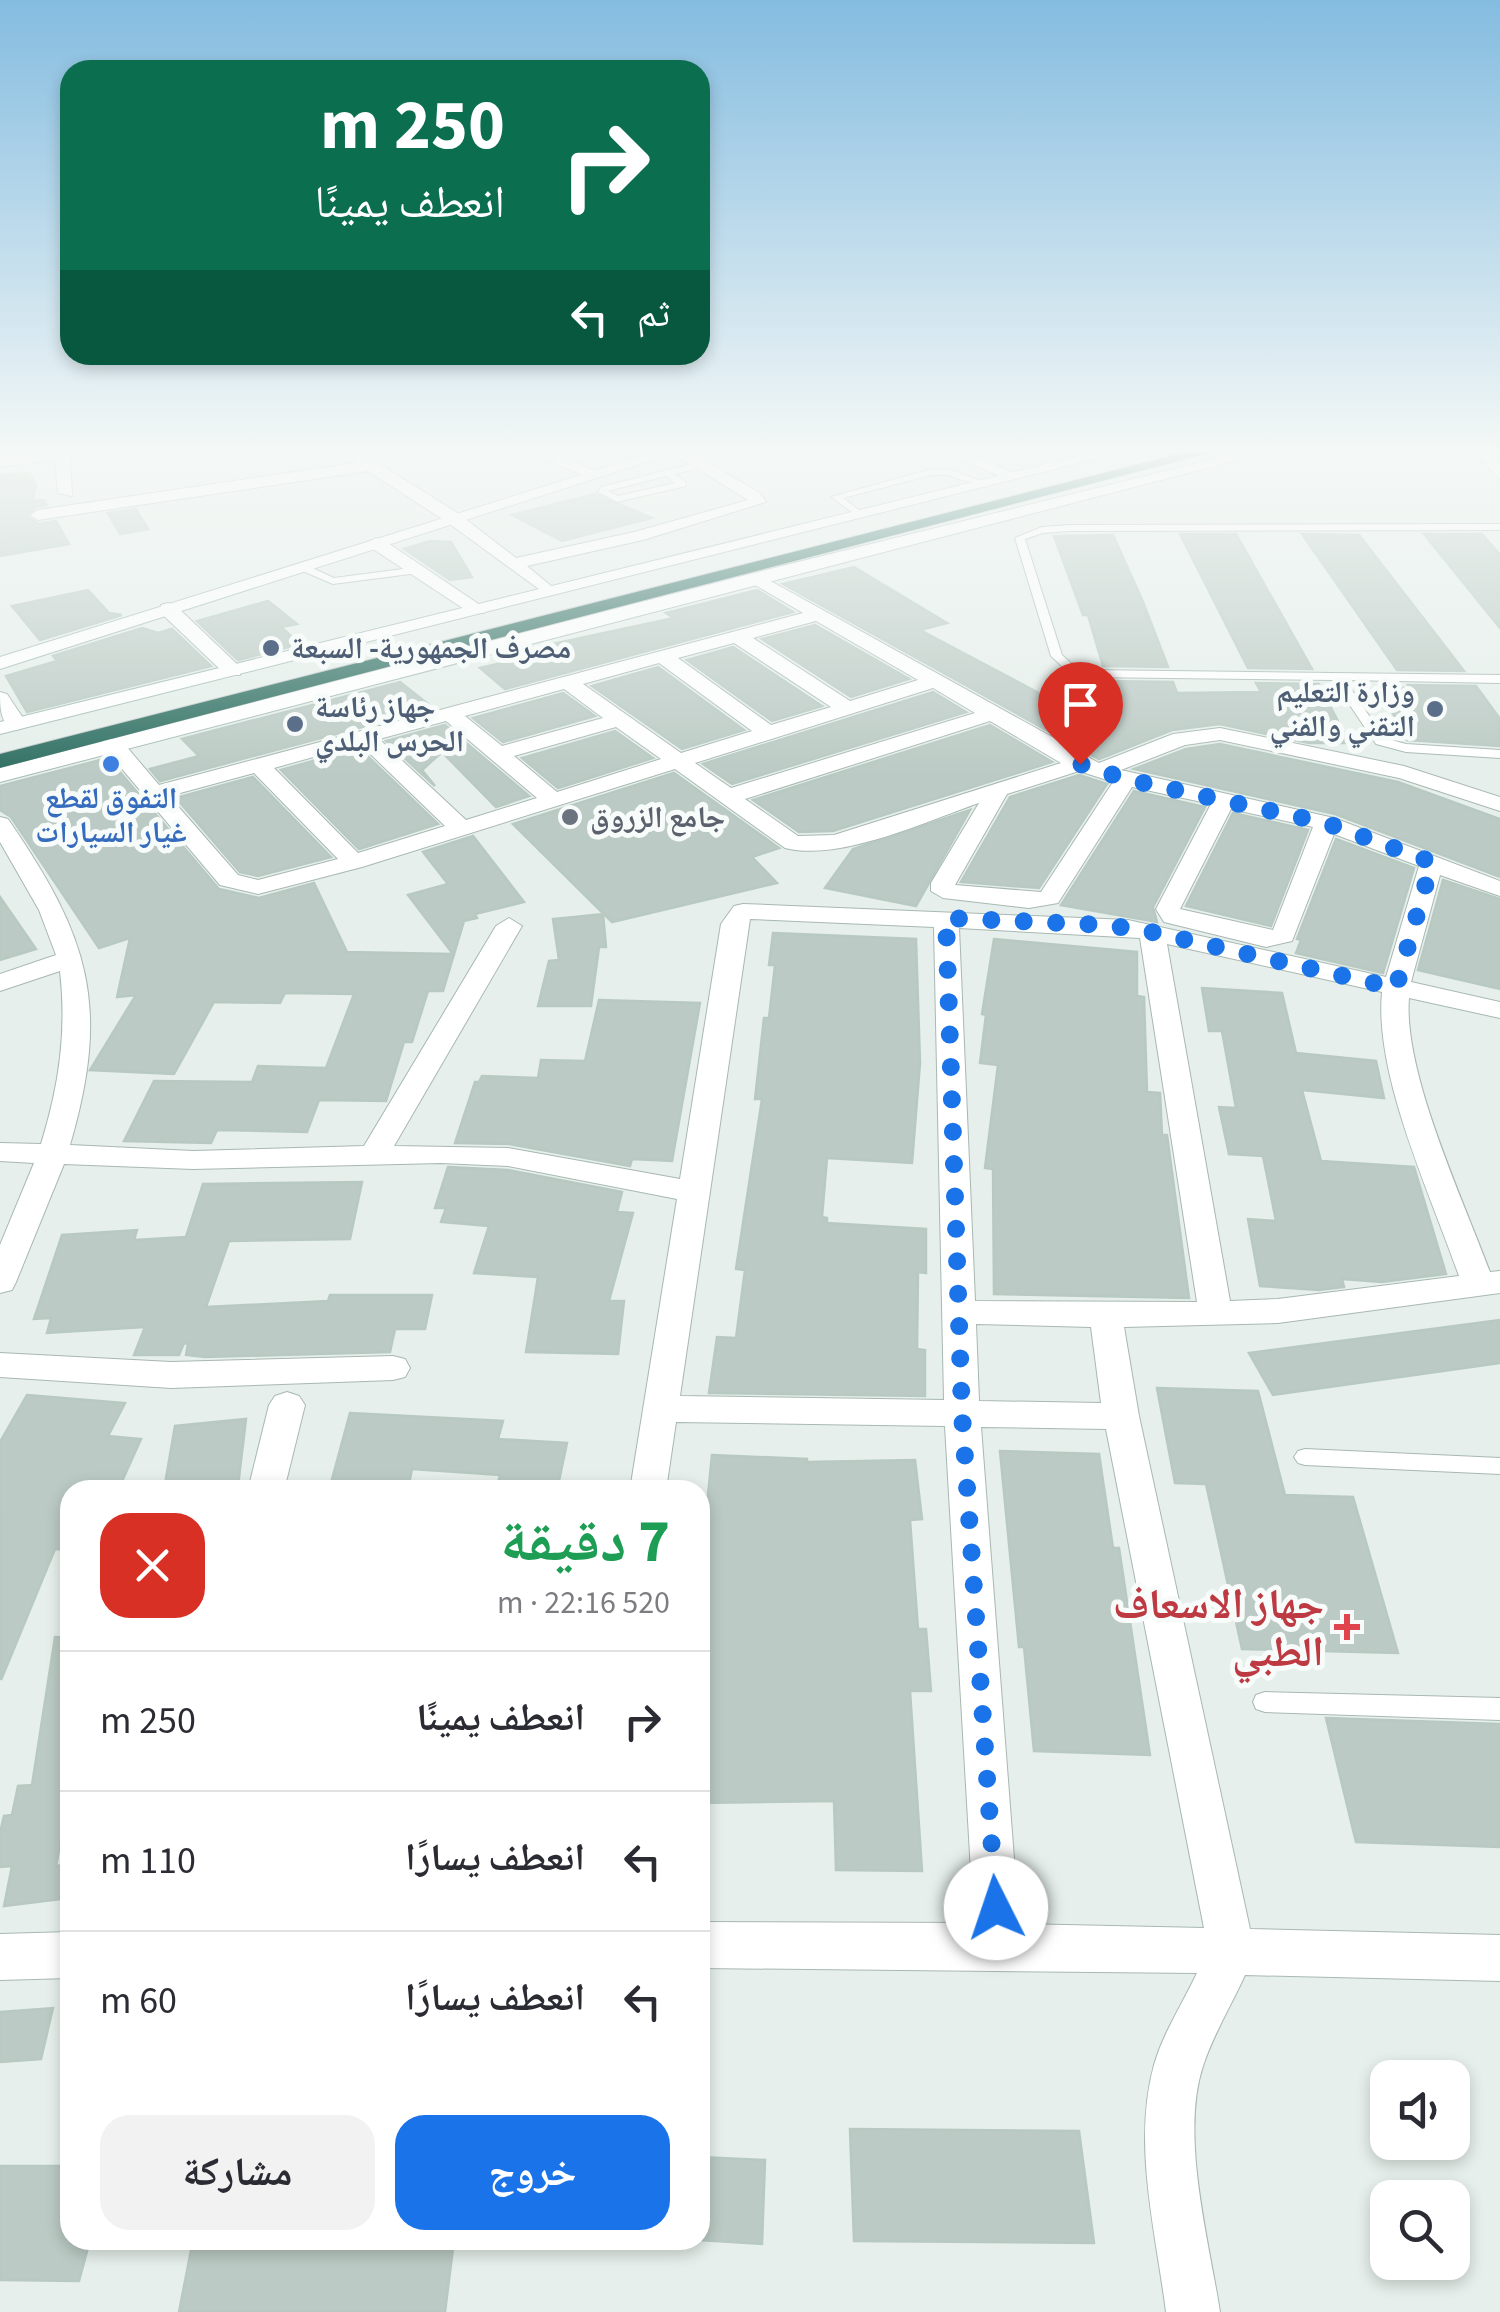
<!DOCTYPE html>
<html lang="ar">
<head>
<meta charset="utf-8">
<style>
	:root { --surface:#fff; --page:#f2f2f3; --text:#2b2b33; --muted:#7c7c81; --line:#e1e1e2; --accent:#1a73e8 }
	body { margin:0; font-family:"Source Sans 3","Noto Naskh Arabic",sans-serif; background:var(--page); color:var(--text); direction:rtl; height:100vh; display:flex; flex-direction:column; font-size:38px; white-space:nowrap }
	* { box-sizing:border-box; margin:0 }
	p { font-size:32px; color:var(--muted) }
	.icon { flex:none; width:55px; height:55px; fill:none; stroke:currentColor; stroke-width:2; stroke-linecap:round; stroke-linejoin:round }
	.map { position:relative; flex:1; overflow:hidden; direction:ltr }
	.panel { position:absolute; left:60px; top:1480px; width:650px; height:770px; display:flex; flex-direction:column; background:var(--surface); border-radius:30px; box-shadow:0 5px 15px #0003; direction:rtl }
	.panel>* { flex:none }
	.top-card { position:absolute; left:60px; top:60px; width:650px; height:305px; border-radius:30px; box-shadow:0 5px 15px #0003; direction:rtl; background:#0b6e4f; color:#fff; overflow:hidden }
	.tools { position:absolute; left:1370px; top:2060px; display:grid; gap:20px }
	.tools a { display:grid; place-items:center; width:100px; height:100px; border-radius:20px; background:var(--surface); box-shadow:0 5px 15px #0003; font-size:50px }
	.pin { position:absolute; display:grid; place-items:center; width:85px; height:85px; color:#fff; margin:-102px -42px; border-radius:50% 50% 50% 0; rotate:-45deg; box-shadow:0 0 10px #0007 }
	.pin .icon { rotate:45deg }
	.me { position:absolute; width:110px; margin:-55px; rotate:356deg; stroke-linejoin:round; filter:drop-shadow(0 0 8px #0008) }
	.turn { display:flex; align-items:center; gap:35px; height:210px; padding:0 40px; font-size:45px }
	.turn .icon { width:130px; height:130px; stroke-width:2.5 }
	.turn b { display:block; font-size:70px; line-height:85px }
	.then { display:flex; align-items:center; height:95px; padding:0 40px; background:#0003; gap:20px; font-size:38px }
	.round { display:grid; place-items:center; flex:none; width:105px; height:105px; border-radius:30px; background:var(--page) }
	.summary { display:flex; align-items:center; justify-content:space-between; height:170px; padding:0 40px }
	h1 { font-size:60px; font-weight:700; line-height:75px; color:#1e9e55 }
	.primary-button { display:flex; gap:20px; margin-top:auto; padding:20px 40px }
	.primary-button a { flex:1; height:115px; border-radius:30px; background:var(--accent); color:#fff; font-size:40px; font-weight:700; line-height:115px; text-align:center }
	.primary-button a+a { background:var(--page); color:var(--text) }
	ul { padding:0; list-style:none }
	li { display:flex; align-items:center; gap:30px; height:140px; padding:0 40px; border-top:2px solid var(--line) }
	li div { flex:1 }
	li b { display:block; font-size:38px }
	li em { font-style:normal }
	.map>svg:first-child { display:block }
</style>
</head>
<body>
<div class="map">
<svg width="1500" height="2312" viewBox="0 0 1500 2312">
	<rect width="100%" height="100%" fill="#e6efeb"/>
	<!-- building -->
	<g fill="#bbcac4" stroke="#b8c9c2" stroke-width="2.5">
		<path d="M29,473L36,485L32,501L44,500L47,505L36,507L26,516L39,524L56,521L69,544L0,556V475Z"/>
		<path d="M595,494L652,518L562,541L512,515Z"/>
		<path d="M136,509L148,529L120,534L108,513Z"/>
		<path d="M1180,534H1236L1312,669L1248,668Z"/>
		<path d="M1302,534L1359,535L1464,671L1397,670Z"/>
		<path d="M1424,534H1482L1500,555V628Z"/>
		<path d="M1113,535L1143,602L1168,667L1103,666L1088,615H1083L1054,536Z"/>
		<path d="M430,541L451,542L472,577L450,580L404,549Z"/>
		<path d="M854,567L947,623L920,630L1069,709L1112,697L1107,681L1173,682L1177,693L1261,692L1256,683L1319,684L1349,743H1309L1220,724L1172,730L1099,759L783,584Z"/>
		<path d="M88,590L109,613L122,615L40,640L12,606Z"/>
		<path d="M757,590L793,612L505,689L480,668L514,660L506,654L674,618L666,613Z"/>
		<path d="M268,601L297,624L281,627L300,644L238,660L197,621Z"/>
		<path d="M815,625L909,679L851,697L762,639Z"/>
		<path d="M142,628L158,633L172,629L211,666L27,712L6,676L57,661L53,656Z"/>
		<path d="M733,647L822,706L772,721L687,660Z"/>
		<path d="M658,667L744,730L682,749L592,686Z"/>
		<path d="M400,682L433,708L160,781L150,769L199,756L182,739Z"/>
		<path d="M1408,685L1476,686L1500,719V746L1407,740L1379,687L1410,688Z"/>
		<path d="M933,692L966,712L732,784L703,764Z"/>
		<path d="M563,693L595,716L503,742L473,718Z"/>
		<path d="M445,725L529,796L496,807L442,752L422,770L435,786L386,741Z"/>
		<path d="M990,725L1052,762L833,831L799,832L753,800Z"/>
		<path d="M615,731L653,758L558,788L522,758Z"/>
		<path d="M1220,744L1398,782L1500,819V877L1335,814L1134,769L1186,749Z"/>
		<path d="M359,748L438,824L359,849L281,770Z"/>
		<path d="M108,758L219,889L259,898L314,883L347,952L453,954L408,895L448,884L423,852L473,836L524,902L475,914L477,918L464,921L443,991H428L412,1042H404L386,1101L319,1100L307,1132L217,1130L211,1143L124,1141L154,1081L252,1082L258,1066L326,1068L354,994L285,993L280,1003L214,1002L174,1074L90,1070L136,995L117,997L130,938L99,948L11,817L0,810V786Z"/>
		<path d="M674,773L779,848L752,857L777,883L612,922L513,824Z"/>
		<path d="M1079,775L1107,784L1039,888L961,882L1010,797Z"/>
		<path d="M253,777L331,857L258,876L240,872L176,798Z"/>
		<path d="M1134,791L1205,807L1153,907L1157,922L1061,905Z"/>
		<path d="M970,810L916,906L825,888L853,849Z"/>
		<path d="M1233,813L1308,830L1271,926L1186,906Z"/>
		<path d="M1336,839L1414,868L1383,973L1296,953L1301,940L1297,939Z"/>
		<path d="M1443,880L1500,899V989L1418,970Z"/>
		<path d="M0,897L36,949L0,960Z"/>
		<path d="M603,914L606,947H599L591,1006H538L549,961L559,960L553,919Z"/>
		<path d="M773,933L916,939L920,1063L912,1163L827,1158L822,1217L827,1218V1223L926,1229V1273L918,1272L917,1349L925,1350V1396L709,1393L717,1337L736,1338L745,1270L736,1269L762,1099H755L764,1018H769L775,965H769Z"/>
		<path d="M994,939L1137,952V996L1144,997L1147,1092L1160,1093L1162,1135H1167L1189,1298L994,1294L993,1169L985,1168L998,1065L980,1063L986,1015L982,1014Z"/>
		<path d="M1202,988L1282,993L1296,1053L1376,1061L1384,1098L1302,1090L1321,1161L1414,1167L1446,1274L1382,1282L1342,1279L1344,1287L1319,1290L1260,1286L1248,1219L1276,1221L1263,1156L1229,1154L1219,1107L1236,1108L1222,1031H1209Z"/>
		<path d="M599,1000L700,1003L672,1161L632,1159L630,1166L509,1144L455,1143L475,1082H479L482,1076L538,1078L541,1060L585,1061Z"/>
		<path d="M448,1167L508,1170L622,1192L617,1212L633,1213L609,1301H624L618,1354L526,1352L538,1277L474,1273L489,1226L441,1222L446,1208H435Z"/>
		<path d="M362,1182L350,1239L229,1241L206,1307L328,1301L330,1295H432L425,1329H395L390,1352L205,1357L186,1355L188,1344L184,1343L179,1355H134L145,1327L47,1333L51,1318L34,1319L62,1235L137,1230L134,1240L186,1237L203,1184Z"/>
		<path d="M1500,1320V1363L1273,1395L1249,1353Z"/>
		<path d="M1157,1388L1258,1391L1285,1495L1353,1497L1398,1653L1242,1649L1206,1484L1175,1483Z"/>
		<path d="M27,1395L125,1403L108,1436L141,1439L118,1490H70V1550L55,1549L1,1680L0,1442Z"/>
		<path d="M350,1413L503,1421L498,1439L567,1443L557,1490L497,1487L500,1475L412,1469L409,1484L331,1483Z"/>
		<path d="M246,1419L238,1486L164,1490L175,1426Z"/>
		<path d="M1000,1451L1099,1454L1113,1548H1119L1150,1755L1034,1751L1024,1647H1019Z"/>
		<path d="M712,1455L807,1459V1462L915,1460L922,1519L910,1520L918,1629H926L931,1691H910L922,1871L836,1870L834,1801L700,1803V1544H703Z"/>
		<path d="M55,1637L70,1638V1812H66L56,1866L70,1864V1898L4,1906L12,1866L0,1867V1833L4,1816L12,1815L18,1786L32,1785Z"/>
		<path d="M1326,1718L1500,1724V1847L1356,1842Z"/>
		<path d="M53,2008L41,2059L0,2062V2012Z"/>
		<path d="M850,2129L1079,2131L1094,2243L854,2241Z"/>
		<path d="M700,2157L765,2160L762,2244L700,2240Z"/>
		<path d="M0,2166H70V2240H90L79,2281L0,2280Z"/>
		<path d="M193,2240H454L445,2312H179Z"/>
	</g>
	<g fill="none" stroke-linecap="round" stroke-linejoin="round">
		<defs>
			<g id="lane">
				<path d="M700,462L703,463V467L675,474L686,482V486L617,502L598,492L601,487ZM666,476L675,483L618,496L608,491Z"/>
				<path d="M931,469L951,470L990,484L985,487L947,475H931L843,498L863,513L865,515L860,518L831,497Z"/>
				<path d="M1500,524V530L1069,531L1043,533L1025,539L1062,655L1074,666L1087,670L1500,675V683L1345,680L1384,738L1406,744L1500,750V758L1406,752L1376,744L1333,680L1086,677L1066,670L1051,656L1015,538L1042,527L1069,525Z"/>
				<path d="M298,565H306L334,578L418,567L423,570L418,573L333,584L298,569Z"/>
				<path d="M1305,1449L1500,1458V1474L1305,1465L1298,1463L1294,1457L1298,1451Z"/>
				<path d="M1265,1692L1500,1698V1720L1265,1712L1256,1709L1253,1702L1256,1695Z"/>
			</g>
			<g id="street">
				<path d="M34,453H81L70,458L72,496L58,493L55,460L0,467V457Z"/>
				<path d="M348,453H362L459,514L516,558L634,532L748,500L672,453H691L760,493L766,502L643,540L527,566L556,590L547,595L447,522L368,471L38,520L30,515L38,510L356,463Z"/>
				<path d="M533,453H555L603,475L589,478Z"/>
				<path d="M948,453H970L1022,477L1008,480Z"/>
				<path d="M376,538L382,539L486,609L484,613H470L370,547L367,543Z"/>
				<path d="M756,573L1099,763L1173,734L1220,728L1404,766L1500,797V811L1399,778L1220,740L1185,745L1121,770L1334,818L1500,881V896L1440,875L1411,982L1500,1002V1018L1409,998C1403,1072 1463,1199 1490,1272L1500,1271V1293L1278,1323L1124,1327L1139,1416L1250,1929L1500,1935V1981L1245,1975C1232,2004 1213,2035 1203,2066C1180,2136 1209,2240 1220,2312H1166C1156,2233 1132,2144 1154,2065C1163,2033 1183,2003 1197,1973L700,1968V1922L974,1923L945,1426L676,1422L666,1490H630L677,1199L508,1166L441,1163L193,1169L64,1164L16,1282L12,1290L0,1293V1245L34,1163L0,1161V1143L41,1144C59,1086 67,1032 60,971L0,991V974L56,955L39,910L0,842V817L8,819C89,937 111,1005 70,1145L193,1151L364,1146L496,926L509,918L522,926L394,1146L508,1148L680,1179L721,924L734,906L743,904L1128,920L1386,977L1419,866L1334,834L1292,941L1266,947L1164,922L1156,909L1211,804L1132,787L1058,903L1029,908L943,898L931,891V883L979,803C926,821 840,862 785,848L675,769L362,867L258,894L220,885L101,744L104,739H120L159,785L803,613L750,582L747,578ZM816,621L918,680L850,701L753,638ZM734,643L831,707L771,725L678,658ZM659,663L752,731L681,753L583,684ZM933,688L975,713L731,788L695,763ZM564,689L603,718L502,746L465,716ZM446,721L537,798L466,820L379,739ZM990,721L1061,763L834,835L798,836L745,799ZM616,727L661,759L557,792L514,756ZM360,744L445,826L358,853L274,768ZM1079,771L1113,782L1041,892L955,885L1007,794ZM254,773L338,859L258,880L238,875L169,796ZM1231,809L1313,827L1273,930L1180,909ZM750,919L934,927L944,1400L680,1396ZM959,928L1140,938L1197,1302L975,1301ZM1167,944L1382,992C1374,1076 1431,1195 1459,1276L1278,1299L1230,1301ZM976,1324L1091,1327L1101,1403L979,1401ZM981,1427L1106,1429L1204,1928L1019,1924Z"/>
				<path d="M168,603L175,605L240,667V675H226L161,613V605Z"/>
				<path d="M0,692L7,694L27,724L23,728L16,730C0,726 0,707 0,692Z"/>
				<path d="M0,1353L171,1362L393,1356L405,1359L410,1368L405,1377L393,1380L171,1388L0,1377Z"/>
				<path d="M287,1392L299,1396L305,1405L284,1490H248L269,1405L275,1396Z"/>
				<path d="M70,1932V1978L0,1980V1934Z"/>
			</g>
			<g id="secondary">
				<path d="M651,453H675L0,669V657Z"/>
				<path d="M1091,453H1118L0,734V722Z"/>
				<path d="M1238,453H1265L0,782V768L750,574Z"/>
				<path d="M1474,453H1490L1500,464V479Z"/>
			</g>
			<path id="highway" d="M1182,453H1209L0,768V754Z"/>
		</defs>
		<!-- lane casing -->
		<use href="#lane" stroke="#a8b8b2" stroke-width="2"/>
		<!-- street casing -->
		<use href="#street" stroke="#a8b8b2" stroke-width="2"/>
		<!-- secondary casing -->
		<use href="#secondary" stroke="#a4bbb3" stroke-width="2"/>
		<!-- highway casing -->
		<use href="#highway" stroke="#c2cac8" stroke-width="2"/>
		<!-- lane -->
		<use href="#lane" fill="#fff" fill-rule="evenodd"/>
		<!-- street -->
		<use href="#street" fill="#fff" fill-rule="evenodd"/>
		<!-- secondary -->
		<use href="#secondary" fill="#fff" fill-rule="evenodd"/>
		<!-- highway -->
		<use href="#highway" fill="#2f6f62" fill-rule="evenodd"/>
	</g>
	<!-- sky -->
	<linearGradient id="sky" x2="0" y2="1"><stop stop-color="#84bce0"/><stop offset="0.58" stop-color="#f4f8f6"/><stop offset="1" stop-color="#f4f8f6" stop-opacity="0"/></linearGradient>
	<rect width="1500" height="777" fill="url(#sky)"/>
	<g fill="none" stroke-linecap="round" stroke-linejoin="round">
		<!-- route -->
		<path stroke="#1a73e8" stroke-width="18" stroke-dasharray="0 32.4" d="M996,1908L962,1414L946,918L1108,925L1152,932L1396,988L1432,862L1326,823L1126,779L1080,764"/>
	</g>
	<!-- markers -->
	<g fill="#5c6f8a" stroke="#f7fbf9" stroke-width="4">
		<circle cx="271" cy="648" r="10"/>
		<circle cx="1435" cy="709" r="10"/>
		<circle cx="295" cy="724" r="10"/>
	</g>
	<circle fill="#3f7fe0" stroke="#f7fbf9" stroke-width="4" cx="111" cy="764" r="10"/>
	<circle fill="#6b7280" stroke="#f7fbf9" stroke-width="4" cx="570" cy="817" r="10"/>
	<path fill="#e0444e" stroke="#f7fbf9" stroke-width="4" d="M1342 1612h10v10h10v10h-10v10h-10v-10h-10v-10h10z"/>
	<g text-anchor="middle" stroke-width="10" stroke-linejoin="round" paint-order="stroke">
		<!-- far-service labels -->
		<g font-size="30" font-weight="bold" fill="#4e5e75" stroke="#f7fbf9" text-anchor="start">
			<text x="291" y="658">مصرف الجمهورية- السبعة</text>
			<text x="1415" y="702" text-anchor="end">وزارة التعليم<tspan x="1415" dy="34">التقني والفني</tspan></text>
			<text x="315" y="717">جهاز رئاسة<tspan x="315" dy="34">الحرس البلدي</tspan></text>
		</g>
		<!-- far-shop labels -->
		<g font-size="30" font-weight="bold" fill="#366cbe" stroke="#f7fbf9">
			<text x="111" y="808">التفوق لقطع<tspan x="111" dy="34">غيار السيارات</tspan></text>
		</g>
		<!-- far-worship labels -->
		<g font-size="30" font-weight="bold" fill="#5b616d" stroke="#f7fbf9" text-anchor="start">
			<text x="590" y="827">جامع الزروق</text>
		</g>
		<!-- near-health labels -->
		<g font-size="42" font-weight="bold" fill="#be3a42" stroke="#f7fbf9" text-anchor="end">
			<text x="1324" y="1618">جهاز الاسعاف<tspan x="1324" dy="48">الطبي</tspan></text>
		</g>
	</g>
</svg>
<div class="tools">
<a><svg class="icon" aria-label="sound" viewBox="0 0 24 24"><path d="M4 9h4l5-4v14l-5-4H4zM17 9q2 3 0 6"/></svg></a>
<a><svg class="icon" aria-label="search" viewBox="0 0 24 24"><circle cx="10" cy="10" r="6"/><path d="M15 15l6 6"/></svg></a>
</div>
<div class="pin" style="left:1080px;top:764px;background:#d93025"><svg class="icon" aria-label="arrive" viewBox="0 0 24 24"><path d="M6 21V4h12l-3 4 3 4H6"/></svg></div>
<svg class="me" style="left:996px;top:1908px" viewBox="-20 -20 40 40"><circle r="19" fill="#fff"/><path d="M0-13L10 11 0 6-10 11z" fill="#1a73e8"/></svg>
<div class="top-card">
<div class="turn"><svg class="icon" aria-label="right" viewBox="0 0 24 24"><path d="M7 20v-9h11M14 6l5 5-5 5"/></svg><div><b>250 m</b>انعطف يمينًا</div></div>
<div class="then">ثم<svg class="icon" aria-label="left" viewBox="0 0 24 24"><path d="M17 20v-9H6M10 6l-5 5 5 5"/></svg></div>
</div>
<section class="panel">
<div class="summary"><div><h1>7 دقيقة</h1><p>520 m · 22:16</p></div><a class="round" style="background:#d93025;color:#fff"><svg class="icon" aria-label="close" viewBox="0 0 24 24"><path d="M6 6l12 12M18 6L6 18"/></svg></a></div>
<ul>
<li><svg class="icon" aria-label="right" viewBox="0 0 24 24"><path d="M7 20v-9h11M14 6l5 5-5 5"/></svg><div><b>انعطف يمينًا</b></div><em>250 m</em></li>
<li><svg class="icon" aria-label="left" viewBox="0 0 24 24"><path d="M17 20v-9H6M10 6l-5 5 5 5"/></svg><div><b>انعطف يسارًا</b></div><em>110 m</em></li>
<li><svg class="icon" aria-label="left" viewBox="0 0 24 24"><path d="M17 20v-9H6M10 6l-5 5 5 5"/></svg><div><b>انعطف يسارًا</b></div><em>60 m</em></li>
</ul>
<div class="primary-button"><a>خروج</a><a>مشاركة</a></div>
</section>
</div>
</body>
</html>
